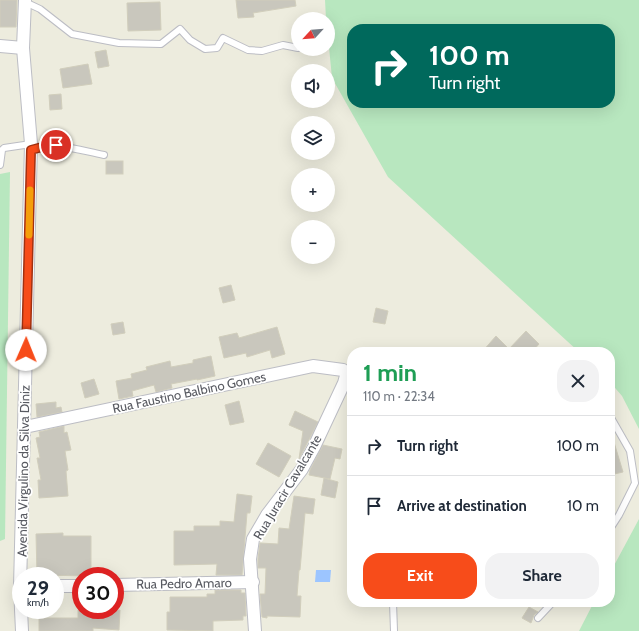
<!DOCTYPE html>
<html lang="en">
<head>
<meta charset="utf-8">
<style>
	:root { --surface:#fff; --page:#f2f2f3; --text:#1f2937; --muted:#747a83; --line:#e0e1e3; --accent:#f74c1a }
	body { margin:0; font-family:Cabin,sans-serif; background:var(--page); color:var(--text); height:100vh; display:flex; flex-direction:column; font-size:15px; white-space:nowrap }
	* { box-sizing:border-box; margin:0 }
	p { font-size:13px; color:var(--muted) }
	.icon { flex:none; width:22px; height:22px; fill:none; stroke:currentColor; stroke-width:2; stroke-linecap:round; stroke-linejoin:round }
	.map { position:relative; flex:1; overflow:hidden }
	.side { position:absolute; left:347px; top:347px; width:268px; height:260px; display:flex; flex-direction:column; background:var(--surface); border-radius:16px; box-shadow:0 4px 16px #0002 }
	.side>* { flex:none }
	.hud { position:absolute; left:347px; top:24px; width:268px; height:84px; border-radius:16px; box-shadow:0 4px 16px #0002; background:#00695c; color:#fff; overflow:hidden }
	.needle { width:26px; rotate:244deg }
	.tools { position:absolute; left:291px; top:12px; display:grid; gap:8px }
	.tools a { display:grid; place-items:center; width:44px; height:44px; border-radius:50%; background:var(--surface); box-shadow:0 4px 16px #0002; font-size:20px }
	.speed { position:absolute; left:12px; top:567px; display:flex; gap:8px; font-size:20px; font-weight:700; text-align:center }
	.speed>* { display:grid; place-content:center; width:52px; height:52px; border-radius:50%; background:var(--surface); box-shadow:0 4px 16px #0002; line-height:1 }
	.speed small { font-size:10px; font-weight:400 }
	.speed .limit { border:6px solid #d22; background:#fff; color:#111 }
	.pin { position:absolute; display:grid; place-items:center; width:34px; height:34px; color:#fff; margin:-17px; border:2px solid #fff; border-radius:50%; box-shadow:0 1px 4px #0007 }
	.me { position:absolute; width:44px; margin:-22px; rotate:1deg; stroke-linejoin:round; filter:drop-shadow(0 0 3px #0008) }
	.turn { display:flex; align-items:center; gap:14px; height:84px; padding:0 16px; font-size:18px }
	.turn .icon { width:52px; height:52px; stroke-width:2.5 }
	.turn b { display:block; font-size:28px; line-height:34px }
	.round { display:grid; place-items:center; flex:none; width:42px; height:42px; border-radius:16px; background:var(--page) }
	.headline { display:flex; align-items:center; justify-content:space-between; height:68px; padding:0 16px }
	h1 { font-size:24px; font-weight:800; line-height:30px; color:#1e9e55 }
	.cta { display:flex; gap:8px; margin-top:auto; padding:8px 16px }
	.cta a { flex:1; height:46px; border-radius:16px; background:var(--accent); color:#fff; font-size:16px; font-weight:800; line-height:46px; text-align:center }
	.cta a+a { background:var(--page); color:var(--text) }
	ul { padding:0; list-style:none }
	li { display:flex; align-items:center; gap:12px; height:60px; padding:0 16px; border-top:1px solid var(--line) }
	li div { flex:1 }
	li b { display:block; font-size:15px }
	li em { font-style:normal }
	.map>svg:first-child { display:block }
</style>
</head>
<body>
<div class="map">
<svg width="639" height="631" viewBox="0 0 639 631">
	<rect width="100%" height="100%" fill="#edecde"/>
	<!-- green -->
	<g fill="#b8e7bf" fill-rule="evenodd">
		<path d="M325,0H639V429L622,396L610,382V352H579L388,177L332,78L328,37V19H326ZM352,29H610V103H352Z"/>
		<path d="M10,172L5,539L0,541V174Z"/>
		<path d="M639,519V631H579L594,602H610V573Z"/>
	</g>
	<!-- water -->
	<path fill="#9cc5ff" d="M316,570H331L330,582H315Z"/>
	<!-- building -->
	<g fill="#c9c7bd" stroke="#d1cebc">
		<path d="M0,0H17L16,27H0Z"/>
		<path d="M236,0H295L296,6L253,13L254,17L238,18Z"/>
		<path d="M160,2L161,30L128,31L127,3Z"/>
		<path d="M106,50L109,66L98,68L95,52Z"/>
		<path d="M88,64L92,84L63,88L60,69Z"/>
		<path d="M61,94L62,109L50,110L49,95Z"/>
		<rect x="106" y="161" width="17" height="13"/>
		<path d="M231,285L235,300L223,303L219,288Z"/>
		<path d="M376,308L388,311L385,324L373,322Z"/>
		<path d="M123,322L125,333L113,335L111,324Z"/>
		<path d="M277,327L285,354L272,358L270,350L247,357L246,353L224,358L219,337L237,333L239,338Z"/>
		<path d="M526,331L539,344L532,352H482L496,336L509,349Z"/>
		<path d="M211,356L215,376L197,380V379L171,384L172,388L156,392L154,385L132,391L133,396L119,399L116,381L132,378L131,374L147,370L146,367L170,361L171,367L193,363V360Z"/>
		<path d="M94,379L99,394L85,398L81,383Z"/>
		<path d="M239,401L244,422L230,425L225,405Z"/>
		<path d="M56,402V408L61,407L62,412L37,417L36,404Z"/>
		<path d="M295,411L318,422L299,459L303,431L289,425Z"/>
		<path d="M64,426V433L67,432L71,450L65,451L68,470L66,471L68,496L39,498L38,480H41L37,458H40L36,438L40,437L39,432Z"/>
		<path d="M610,439H613L623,472L610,475Z"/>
		<path d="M268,443L291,456L279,477L256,464Z"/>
		<path d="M323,445L342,449L340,459L335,458L330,479L309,475L310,470Z"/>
		<path d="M324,478L338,482L335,498L321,495Z"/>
		<path d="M237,494L252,496L250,513H247L242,575H216L217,564L174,565V531H194V526H220V521L234,522Z"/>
		<path d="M294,496L315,499L313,514L305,513L300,570H299L297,596H301L300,617L267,616V618L262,617L260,594H265L266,568H258V559L260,543L278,544L279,528L289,529Z"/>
		<path d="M63,533V536H91V576L37,575L36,534Z"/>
		<path d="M215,590H241V593H245L246,616H243V620L213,621V631L167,630V612H170V597H207V594H215Z"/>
		<path d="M529,607L538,612L534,615L531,623L522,618Z"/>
		<path d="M78,610H120L119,630L93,628V631H39V618H78Z"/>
	</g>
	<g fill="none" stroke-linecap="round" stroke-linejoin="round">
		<defs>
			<g id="lane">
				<path d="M25,2L40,9L72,34L119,43L161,44L180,29L190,40L205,49L217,48L223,38L248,50L262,51L283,45L298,48"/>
				<path d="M31,151C57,141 78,150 104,155"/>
				<path d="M0,165L2,150L4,148L31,144"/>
				<path d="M610,416L630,451L635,483L619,515L610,529"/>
				<path d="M393,602L394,631"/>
				<path d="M538,618L553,602"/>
			</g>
			<g id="street">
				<path d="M0,46L23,48"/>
				<path d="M25,427L313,366L343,370L352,376"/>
				<path d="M115,585L253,582"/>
				<path d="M55,586H81"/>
				<path d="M22,631L20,587L31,144L23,48L25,0"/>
				<path d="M255,631L250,559L253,539L267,515L302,469L314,447L344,383L347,372"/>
			</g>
		</defs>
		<!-- lane casing -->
		<use href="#lane" stroke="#bcbdc4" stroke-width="8"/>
		<!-- street casing -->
		<use href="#street" stroke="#bcbdc4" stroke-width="14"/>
		<!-- lane -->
		<use href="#lane" stroke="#fff" stroke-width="6"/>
		<!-- street -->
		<use href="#street" stroke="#fff" stroke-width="12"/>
	</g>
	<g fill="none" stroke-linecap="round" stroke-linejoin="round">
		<defs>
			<path id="route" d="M26,350L31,150L42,147L56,145"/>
		</defs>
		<!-- route casing -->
		<use href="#route" stroke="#a13111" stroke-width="10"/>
		<!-- route -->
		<use href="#route" stroke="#f74c1a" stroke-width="7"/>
		<!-- slow -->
		<path stroke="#f59e0b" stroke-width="7" d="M29,235L30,190"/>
	</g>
	<g text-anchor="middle" stroke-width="3.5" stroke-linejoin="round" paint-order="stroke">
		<!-- street labels -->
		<g font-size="13" fill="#585a61" stroke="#fff">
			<text transform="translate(189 392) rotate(-12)" y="5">Rua Faustino Balbino Gomes</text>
			<text transform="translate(23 471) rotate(-89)" y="5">Avenida Virgulino da Silva Diniz</text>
			<text transform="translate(287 487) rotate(-59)" y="5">Rua Juracir Cavalcante</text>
			<text transform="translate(184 583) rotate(-1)" y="5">Rua Pedro Amaro</text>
		</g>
	</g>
</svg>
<div class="tools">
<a><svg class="needle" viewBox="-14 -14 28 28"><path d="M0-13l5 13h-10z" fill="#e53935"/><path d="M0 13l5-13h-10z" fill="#747a83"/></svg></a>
<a><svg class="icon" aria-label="sound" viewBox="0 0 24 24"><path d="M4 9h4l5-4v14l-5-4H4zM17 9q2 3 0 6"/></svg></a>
<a><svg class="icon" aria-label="layers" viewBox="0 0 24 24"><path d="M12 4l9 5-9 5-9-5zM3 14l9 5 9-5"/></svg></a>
<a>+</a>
<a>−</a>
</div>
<div class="speed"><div>29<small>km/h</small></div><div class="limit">30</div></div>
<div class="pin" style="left:56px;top:145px;background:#d93025"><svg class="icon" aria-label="arrive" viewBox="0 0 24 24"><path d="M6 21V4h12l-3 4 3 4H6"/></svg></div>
<svg class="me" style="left:26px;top:350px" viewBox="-20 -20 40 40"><circle r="19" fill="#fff"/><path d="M0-13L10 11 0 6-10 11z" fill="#f74c1a"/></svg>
<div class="hud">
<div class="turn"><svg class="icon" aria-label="right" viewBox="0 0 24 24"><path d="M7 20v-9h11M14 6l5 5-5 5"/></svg><div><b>100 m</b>Turn right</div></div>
</div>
<section class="side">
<div class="headline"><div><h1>1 min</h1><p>110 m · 22:34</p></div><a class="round"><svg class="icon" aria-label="close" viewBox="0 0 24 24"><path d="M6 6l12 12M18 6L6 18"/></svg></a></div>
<ul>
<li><svg class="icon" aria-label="right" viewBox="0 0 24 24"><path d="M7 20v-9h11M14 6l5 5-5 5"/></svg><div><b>Turn right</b></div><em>100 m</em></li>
<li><svg class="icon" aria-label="arrive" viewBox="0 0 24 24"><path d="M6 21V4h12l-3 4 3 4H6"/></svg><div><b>Arrive at destination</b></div><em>10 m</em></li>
</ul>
<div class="cta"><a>Exit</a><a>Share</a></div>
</section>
</div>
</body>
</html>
